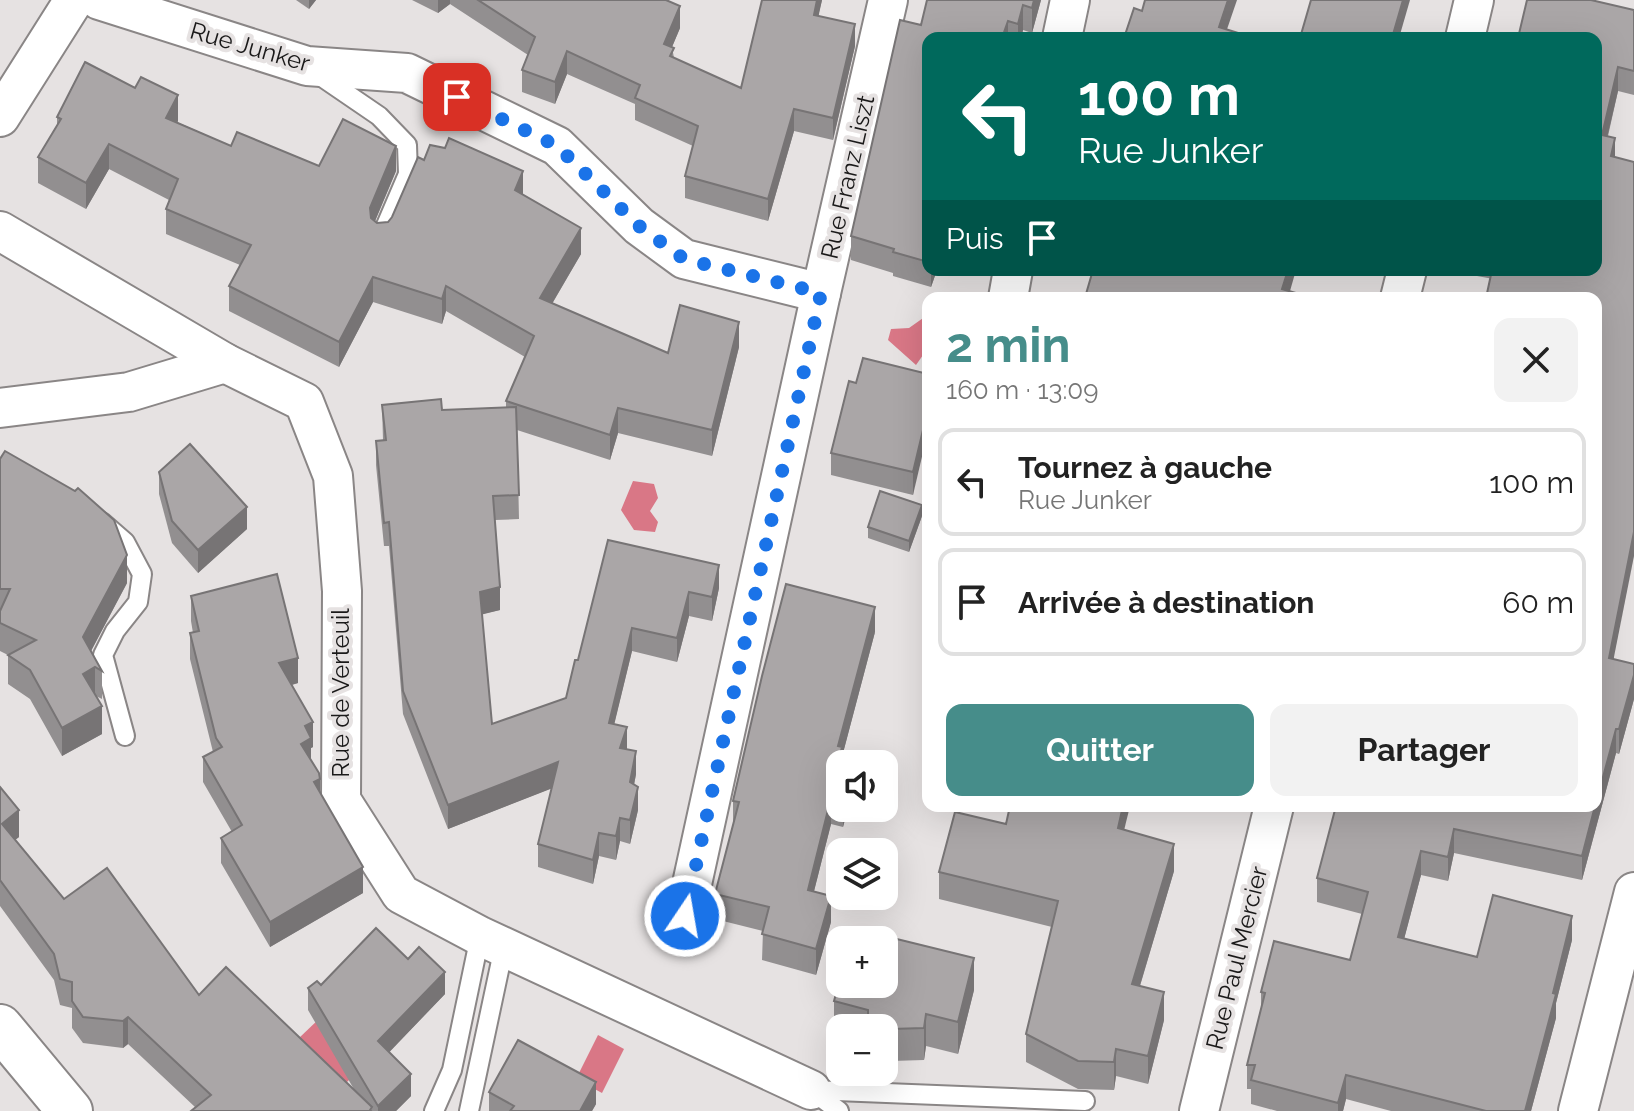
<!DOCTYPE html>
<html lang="fr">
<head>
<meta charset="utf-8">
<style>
	:root { --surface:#fff; --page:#f2f2f2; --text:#222; --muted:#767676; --line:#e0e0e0; --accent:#468d8a }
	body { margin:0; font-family:Raleway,sans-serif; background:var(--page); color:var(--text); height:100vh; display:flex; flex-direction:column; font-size:30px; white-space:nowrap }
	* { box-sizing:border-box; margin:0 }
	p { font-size:26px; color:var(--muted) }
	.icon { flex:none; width:44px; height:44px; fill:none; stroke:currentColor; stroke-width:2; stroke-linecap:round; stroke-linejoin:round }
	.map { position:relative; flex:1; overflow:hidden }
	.details { position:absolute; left:922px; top:292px; width:680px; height:520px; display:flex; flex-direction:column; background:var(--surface); border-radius:16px; box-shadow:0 8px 32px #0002 }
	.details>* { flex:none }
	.top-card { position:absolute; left:922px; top:32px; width:680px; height:244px; border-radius:16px; box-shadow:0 8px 32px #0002; background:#00695c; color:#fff; overflow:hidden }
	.fabs { position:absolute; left:826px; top:750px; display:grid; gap:16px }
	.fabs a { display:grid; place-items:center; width:72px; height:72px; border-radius:16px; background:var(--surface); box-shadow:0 8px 32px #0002; font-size:40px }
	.pin { position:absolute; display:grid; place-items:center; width:68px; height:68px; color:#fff; margin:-34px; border-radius:16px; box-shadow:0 4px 12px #0006 }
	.me { position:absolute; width:88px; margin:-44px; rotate:12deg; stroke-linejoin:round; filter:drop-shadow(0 0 6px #0008) }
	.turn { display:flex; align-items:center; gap:28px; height:168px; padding:0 24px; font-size:36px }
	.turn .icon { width:104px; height:104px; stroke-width:2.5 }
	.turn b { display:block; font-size:56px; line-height:68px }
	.then { display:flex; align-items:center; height:76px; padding:0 24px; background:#0003; gap:16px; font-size:30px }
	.round { display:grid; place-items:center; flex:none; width:84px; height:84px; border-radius:16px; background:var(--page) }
	.head { display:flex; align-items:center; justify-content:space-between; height:136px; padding:0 24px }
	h1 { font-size:48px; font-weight:700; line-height:60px; color:var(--accent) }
	.cta { display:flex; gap:16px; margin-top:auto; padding:16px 24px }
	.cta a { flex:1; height:92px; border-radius:16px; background:var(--accent); color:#fff; font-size:32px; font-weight:700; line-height:92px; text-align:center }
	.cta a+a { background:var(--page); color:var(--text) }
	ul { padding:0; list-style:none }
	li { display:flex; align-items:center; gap:24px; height:108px; margin:0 16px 12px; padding:0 8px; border:4px solid var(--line); border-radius:16px }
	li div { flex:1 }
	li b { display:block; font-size:30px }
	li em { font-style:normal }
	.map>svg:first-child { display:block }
</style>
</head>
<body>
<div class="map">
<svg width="1634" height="1111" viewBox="0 0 1634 1111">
	<rect width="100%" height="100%" fill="#e6e2e2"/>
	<!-- water -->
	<g fill="#d97786">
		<path d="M926,316L928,348L916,365L888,340L891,329L909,328Z"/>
		<path d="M633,481L654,484L658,498L650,511L658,522L655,532L634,530L621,510Z"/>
		<path d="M321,1017L366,1063L344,1085L298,1039Z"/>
		<path d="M598,1035L624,1049L602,1093L576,1079Z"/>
	</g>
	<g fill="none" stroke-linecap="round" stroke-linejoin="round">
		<defs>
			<g id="lane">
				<path d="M319,75L379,116L407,145L408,174L381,237"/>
				<path d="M102,522L125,542L142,574L138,602L115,631L103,655L125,736"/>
				<path d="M811,1090L1085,1101"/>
				<path d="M811,1090L839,1111"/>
				<path d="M434,1111L452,1070L480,936"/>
				<path d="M469,1111L504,947"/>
			</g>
			<g id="street">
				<path d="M99,0L307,66L407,73L557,146L639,226L684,259L821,293"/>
				<path d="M1062,38L1070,0"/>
				<path d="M1465,38L1474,0"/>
				<path d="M0,117L74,0"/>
				<path d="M0,231L225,363L304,402L333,476L342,591L341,800L401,894L480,936L811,1090"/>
				<path d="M1008,298L1013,270"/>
				<path d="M1400,298L1407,270"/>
				<path d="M0,408L129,392L225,363"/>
				<path d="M685,916L821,293L888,0"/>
				<path d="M1199,1111L1274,806"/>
				<path d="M1578,1111L1634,892"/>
			</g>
			<path id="secondary" d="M0,1027L70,1111"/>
		</defs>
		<!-- lane casing -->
		<use href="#lane" stroke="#8a8686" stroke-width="22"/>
		<!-- street casing -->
		<use href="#street" stroke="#8a8686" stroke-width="42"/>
		<!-- secondary casing -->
		<use href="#secondary" stroke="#8a8686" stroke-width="48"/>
		<!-- lane -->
		<use href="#lane" stroke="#fff" stroke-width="18"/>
		<!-- street -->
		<use href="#street" stroke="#fff" stroke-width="38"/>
		<!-- secondary -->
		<use href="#secondary" stroke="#fff" stroke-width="44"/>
	</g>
	<!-- wall -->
	<g fill="#928f90">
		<path d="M296,0H316L309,9Z"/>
		<path d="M412,0H666L680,28L672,47L674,58L741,88L762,0H822L818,16L855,46L833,140L794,131L768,221L685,198V176L693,146L635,120V104L567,74L555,104L522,92V70L528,55L450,4L438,13Z"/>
		<path d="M927,0H1041L1032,33L1023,30L1021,38H928V270H937L931,287L893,276V273L851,260V236L921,25Z"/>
		<path d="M1634,10V95L1618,91L1608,136L1614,659L1634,664V699L1619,754L1616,753L1582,880L1454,853L1448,881L1421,875L1404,939L1477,957L1572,940L1556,1003V1018L1531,1111H1391L1346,1099L1343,1111H1277L1251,1104V1089H1247V1065L1261,1012V992L1350,960L1362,914L1317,902V878L1336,806H1596V298L1477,276V270H1596V38Z"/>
		<path d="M57,117L178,121L177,122L231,146L319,166L396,171L375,221L377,223L388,222L392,217L424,160L523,195L581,254L552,304L668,353L739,347L712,456L618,433L610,460L517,430L519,519L495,520L500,610L482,614L492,724L566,698L578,660L608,540L719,588L712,621L689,616L677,662L632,651L614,724L627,749L636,774L634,785L638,810L630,844L620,841L616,860L599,856L593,884L538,867V844L552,788L448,829L403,714L389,546H384L376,465V441L383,440L382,405L442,410L506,407V401L525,357L446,311L442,324L373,302L339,367L229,311V286L240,265L166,234V209L169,200L109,169L86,209L38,183V157L57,125Z"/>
		<path d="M928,374L913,495L831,475V453Z"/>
		<path d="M0,459L127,583L91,651L102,671V699L96,696L102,734L62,756L30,699L8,684V655L0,651Z"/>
		<path d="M159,472L247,529L198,573L172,543L159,494Z"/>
		<path d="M922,516L909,552L868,538V527Z"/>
		<path d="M191,596L298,683L292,685L313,747L311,748V760L320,793L363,893L270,947L221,863V838L232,832L203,782V757L213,752L190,659V633H193L191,621Z"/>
		<path d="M875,632L840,764V808H848L843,827L831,824L814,891L831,922L816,975L762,960L763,931L715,919V894L733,824V801Z"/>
		<path d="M0,787L19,837L15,840L64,899L199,995L355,1091L308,1010V988L321,985L445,994L389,1052L411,1096L396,1111H191L195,1107L128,1044L123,1048L83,1043L72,1028V1008L60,1005L54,980L0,906Z"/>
		<path d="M1006,824L1124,829L1174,871L1140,986L1164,1020L1148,1084L1116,1076L1114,1090L1078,1089L1026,1062V1034L1052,927L939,899V872Z"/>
		<path d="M974,990L958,1054L926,1046L924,1060L891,1061L884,1057V1028H840V1035L834,1033V1001Z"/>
		<path d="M489,1092L596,1104L592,1111H489Z"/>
	</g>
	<!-- shaded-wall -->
	<g fill="#777475">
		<path d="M309,0H316L309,9Z"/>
		<path d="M438,0H450V4L438,13Z"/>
		<path d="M817,0H822L814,37V15Z"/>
		<path d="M1034,0H1041L1032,33V8Z"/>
		<path d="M1228,0H1237L1224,38L1219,27Z"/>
		<path d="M1403,0H1410L1399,38H1392Z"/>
		<path d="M1023,5V30L1021,38H1018V24Z"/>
		<path d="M680,6V28L664,66V44Z"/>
		<path d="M1008,21V38H1002Z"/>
		<path d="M855,24V46L833,140V118Z"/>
		<path d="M567,51V74L555,104V82Z"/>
		<path d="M1618,67V91L1602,159V135Z"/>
		<path d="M178,95V121L166,143V118Z"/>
		<path d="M794,109V131L768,221V199Z"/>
		<path d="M1615,138V162L1611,156Z"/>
		<path d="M109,144V169L86,209V183Z"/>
		<path d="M396,146V171L370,233V208Z"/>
		<path d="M523,171V196L515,190Z"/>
		<path d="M581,228V254L540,324V298Z"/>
		<path d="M931,270H937L931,287Z"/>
		<path d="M1288,270H1296L1288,298L1282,289Z"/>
		<path d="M373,277V302L339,367V342Z"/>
		<path d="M446,286V311L442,324V299Z"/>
		<path d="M739,322V347L712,456V430Z"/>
		<path d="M618,408V433L610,460V435Z"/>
		<path d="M928,409V431L913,495V472Z"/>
		<path d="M922,505V516L909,552V541Z"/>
		<path d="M247,507V529L198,573V550Z"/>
		<path d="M1634,532V556L1609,682V658Z"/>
		<path d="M127,555V583L83,666V637Z"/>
		<path d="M719,565V588L712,621V597Z"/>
		<path d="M500,587V610L480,615V592Z"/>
		<path d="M689,592V616L677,662V638Z"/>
		<path d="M875,607V632L842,757V764H840L838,746Z"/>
		<path d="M632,628V651L609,746V723Z"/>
		<path d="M298,658V683L279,688V663Z"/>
		<path d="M95,667V695L83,674Z"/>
		<path d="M1634,675V699L1619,754V729Z"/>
		<path d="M102,706V734L62,756V728Z"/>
		<path d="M313,722V747L311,748V763L301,744L305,726Z"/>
		<path d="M627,727V750L620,748Z"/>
		<path d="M1616,729V753L1582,880V856Z"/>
		<path d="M636,751V774L630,805V782Z"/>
		<path d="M558,762V786L448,829V805Z"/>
		<path d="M320,779V804L314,782Z"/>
		<path d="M638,787V810L630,844V820Z"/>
		<path d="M831,798V824L808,915V890Z"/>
		<path d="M1123,806H1130L1118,855V828Z"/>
		<path d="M843,808H848L843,827Z"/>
		<path d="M19,810V837L2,850V824Z"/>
		<path d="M620,818V841L616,860V836Z"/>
		<path d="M1454,829V853L1448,881V857Z"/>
		<path d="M599,833V856L593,884V860Z"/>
		<path d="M1174,844V871L1132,1012V984Z"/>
		<path d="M1421,851V875L1398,962V937Z"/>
		<path d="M363,867V893L270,947V922Z"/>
		<path d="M831,896V922L816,975V949Z"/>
		<path d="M1572,916V940L1556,1003V1018L1531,1111H1525L1553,993Z"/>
		<path d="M974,958V990L958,1054V1022Z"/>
		<path d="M445,972V994L378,1064V1041Z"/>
		<path d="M1164,992V1020L1148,1084V1056Z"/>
		<path d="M926,1014V1046L924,1060V1028Z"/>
		<path d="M128,1017V1044L123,1048V1021Z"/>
		<path d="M1116,1049V1076L1114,1090V1062Z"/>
		<path d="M411,1074V1096L396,1111H378V1106Z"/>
		<path d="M1346,1075V1099L1343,1111H1338V1103Z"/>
		<path d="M596,1082V1104L592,1111H580Z"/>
	</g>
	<!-- building -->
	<g fill="#aaa6a7" stroke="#777475" stroke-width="2">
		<path d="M478,0H666L680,6L664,44L674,48L670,56L741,88L762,0H817L814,15L855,24L833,118L794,109L768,199L685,176L698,126L635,98L640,85L567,51L555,82L522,70L535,37Z"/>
		<path d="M927,0H1034L1032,8L1023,5L1018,24L1008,21L1002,38H982L970,34L969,38H928V262L893,252L894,249L851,236L900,20L921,25Z"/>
		<path d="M1145,0H1228L1219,27L1254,38H1124L1134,8L1142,11Z"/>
		<path d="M1311,0H1403L1392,38H1300Z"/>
		<path d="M1527,0H1591L1634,10V71L1618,67L1602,135L1615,138L1611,156L1634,162V532L1609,658L1634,664V675L1619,729H1616L1596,803V298H1486L1492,270H1596V38H1518Z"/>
		<path d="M85,62L135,88L141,77L178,95L166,118L231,146L237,132L319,166L343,119L396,146L370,208L371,218L377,223L388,222L392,217L418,157L424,160L430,145L445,148L449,138L523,171L515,190L581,228L540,298L668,353L680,305L739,322L712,430L618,408L610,435L506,401L534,336L446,286L442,299L373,277L339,342L229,286L251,245L166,209L178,179L109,144L86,183L38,157L61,119L57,117Z"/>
		<path d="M1093,270H1288L1282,289L1313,298H1093L1086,294Z"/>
		<path d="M863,358L928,374V409L913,472L831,453L849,381L856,383Z"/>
		<path d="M441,399L442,410L516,407L519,495L493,496L500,587L480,592L492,724L566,698L575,660H578L608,540L719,565L712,597L689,592L677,638L632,628L609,723L627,727L620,748L636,751L630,782L638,787L630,820L620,818L616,836L599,833L593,860L538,844L558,762L448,805L403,691L389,522L384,523L376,441L386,440L382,405Z"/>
		<path d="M190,444L247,507L198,550L172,521L159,472Z"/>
		<path d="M5,451L75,491L78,488L114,520L127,555L83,637L102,671L95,667L83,674L102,706L62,728L30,670L8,655L36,640L0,623V611L10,589H0V459Z"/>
		<path d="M880,491L922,505L909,541L868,527Z"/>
		<path d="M277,574L298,658L279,663L313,722L305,726L311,738L301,744L319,773L320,779L314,782L363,867L270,922L221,838L242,825L203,757L222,747L216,738L190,633L199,631L191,596Z"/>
		<path d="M786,584L875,607L838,746L842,747L839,759L852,762V764H840V800L831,798L808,890L831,896L816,949L762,934L769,907L715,894L739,802L733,801L762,676Z"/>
		<path d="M0,787L19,810L2,824L64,899L107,868L199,995L226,967L372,1107L370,1110L371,1111H191L211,1095L128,1017L123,1021L83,1017L72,1001V982L60,979L54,954L0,880Z"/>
		<path d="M1010,806H1123L1118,828L1174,844L1132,984L1164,992L1148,1056L1116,1049L1114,1062L1078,1061L1026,1034L1058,901L939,872L955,812L1006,824Z"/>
		<path d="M1336,806H1595L1582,856L1454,829L1448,857L1421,851L1398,937L1477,957L1493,895L1572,916L1553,993L1556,994L1525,1111H1486L1346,1075L1338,1103L1251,1080L1255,1065H1247L1265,993L1261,992L1274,941L1350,960L1368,892L1317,878Z"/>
		<path d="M376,928L408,959L419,947L445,972L378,1041L411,1074L378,1106L308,988L317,981L321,985Z"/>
		<path d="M852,928L974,958L958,1022L926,1014L924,1028L891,1029L868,1017V1010L834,1001L840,979V984H884V940H850Z"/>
		<path d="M518,1040L596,1082L580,1111H510L514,1106L489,1092Z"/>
	</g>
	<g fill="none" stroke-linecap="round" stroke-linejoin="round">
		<!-- route -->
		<path stroke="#1a73e8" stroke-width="14" stroke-dasharray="0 25.2" d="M457,97L557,146L639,226L684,259L821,293L685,916"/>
	</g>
	<g text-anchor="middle" stroke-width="8" stroke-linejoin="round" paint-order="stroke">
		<!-- street labels -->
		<g font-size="24" fill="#1a1919" stroke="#e6e2e2">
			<text transform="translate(250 47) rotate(16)" y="8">Rue Junker</text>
			<text transform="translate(848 177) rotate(-77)" y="8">Rue Franz Liszt</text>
			<text transform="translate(341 693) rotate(-90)" y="8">Rue de Verteuil</text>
			<text transform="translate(1237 958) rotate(-76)" y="8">Rue Paul Mercier</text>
		</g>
	</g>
</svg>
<div class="fabs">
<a><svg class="icon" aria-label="sound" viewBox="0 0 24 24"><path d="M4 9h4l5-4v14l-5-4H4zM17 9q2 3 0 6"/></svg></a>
<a><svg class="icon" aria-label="layers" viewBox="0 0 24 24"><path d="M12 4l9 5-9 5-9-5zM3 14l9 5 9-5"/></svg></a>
<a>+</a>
<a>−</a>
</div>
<div class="pin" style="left:457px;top:97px;background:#d93025"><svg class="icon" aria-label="arrive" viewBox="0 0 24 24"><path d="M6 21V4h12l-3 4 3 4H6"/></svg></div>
<svg class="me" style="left:685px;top:916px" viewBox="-20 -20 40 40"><circle r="17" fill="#1a73e8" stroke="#fff" stroke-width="3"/><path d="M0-11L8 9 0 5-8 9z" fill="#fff"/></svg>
<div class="top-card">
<div class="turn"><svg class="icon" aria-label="left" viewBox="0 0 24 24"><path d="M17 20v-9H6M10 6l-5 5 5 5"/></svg><div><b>100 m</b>Rue Junker</div></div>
<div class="then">Puis<svg class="icon" aria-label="arrive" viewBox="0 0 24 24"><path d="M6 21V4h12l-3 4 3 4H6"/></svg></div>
</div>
<section class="details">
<div class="head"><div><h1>2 min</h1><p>160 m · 13:09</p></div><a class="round"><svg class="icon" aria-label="close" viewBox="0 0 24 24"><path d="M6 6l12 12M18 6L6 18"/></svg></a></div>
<ul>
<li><svg class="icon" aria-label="left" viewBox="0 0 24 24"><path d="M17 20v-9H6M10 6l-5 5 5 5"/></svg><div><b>Tournez à gauche</b><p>Rue Junker</p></div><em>100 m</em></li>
<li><svg class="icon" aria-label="arrive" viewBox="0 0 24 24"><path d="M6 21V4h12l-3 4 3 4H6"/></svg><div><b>Arrivée à destination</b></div><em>60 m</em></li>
</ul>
<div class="cta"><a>Quitter</a><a>Partager</a></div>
</section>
</div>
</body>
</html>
